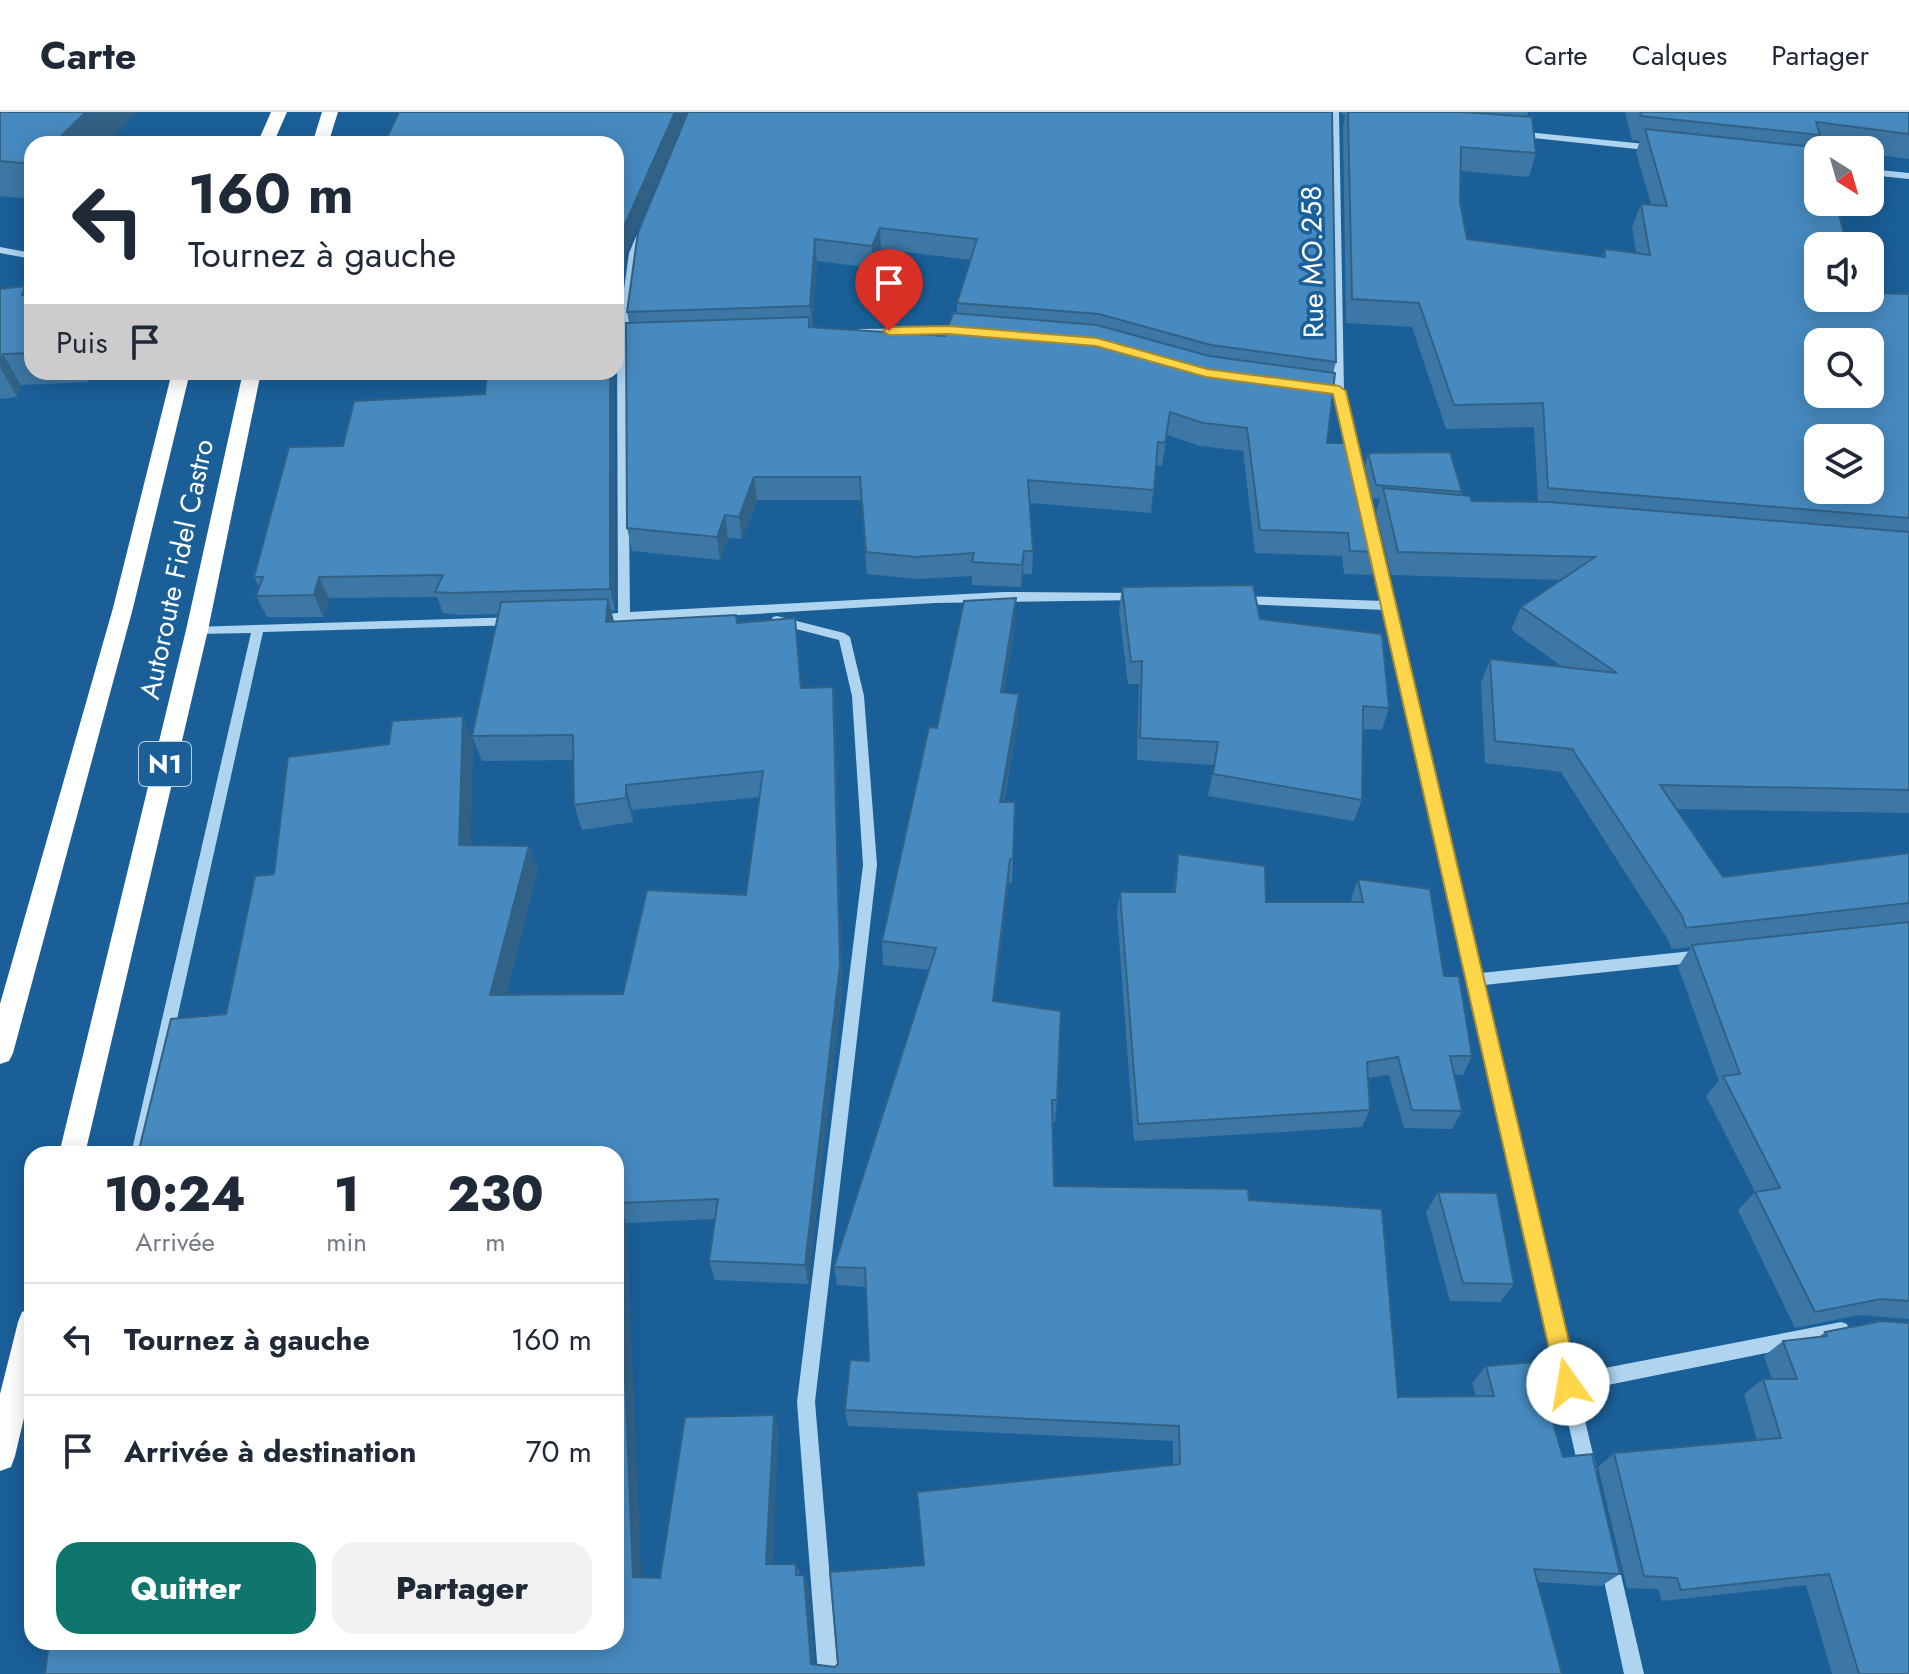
<!DOCTYPE html>
<html lang="fr">
<head>
<meta charset="utf-8">
<style>
	:root { --surface:#fff; --page:#f2f2f3; --text:#1f2937; --muted:#747a83; --line:#e0e1e3; --accent:#0f766e }
	body { margin:0; font-family:Jost,sans-serif; background:var(--page); color:var(--text); height:100vh; display:flex; flex-direction:column; font-size:30px; white-space:nowrap }
	* { box-sizing:border-box; margin:0 }
	p { font-size:26px; color:var(--muted) }
	.icon { flex:none; width:44px; height:44px; fill:none; stroke:currentColor; stroke-width:2; stroke-linecap:round; stroke-linejoin:round }
	.map { position:relative; flex:1; overflow:hidden }
	.drawer { position:absolute; left:24px; top:1034px; width:600px; height:504px; display:flex; flex-direction:column; background:var(--surface); border-radius:24px; box-shadow:0 4px 20px #0003 }
	.drawer>* { flex:none }
	.hud { position:absolute; left:24px; top:24px; width:600px; height:244px; border-radius:24px; box-shadow:0 4px 20px #0003; background:#fff; color:var(--text); overflow:hidden }
	.needle { width:52px; rotate:143deg }
	.controls { position:absolute; left:1804px; top:24px; display:grid; gap:16px }
	.controls a { display:grid; place-items:center; width:80px; height:80px; border-radius:16px; background:var(--surface); box-shadow:0 4px 20px #0003; font-size:40px }
	.pin { position:absolute; display:grid; place-items:center; width:68px; height:68px; color:#fff; margin:-82px -34px; border-radius:50% 50% 50% 0; rotate:-45deg; box-shadow:0 0 8px #0007 }
	.pin .icon { rotate:45deg }
	.me { position:absolute; width:88px; margin:-44px; rotate:347deg; stroke-linejoin:round; filter:drop-shadow(0 0 6px #0008) }
	.turn { display:flex; align-items:center; gap:28px; height:168px; padding:0 32px; font-size:36px }
	.turn .icon { width:104px; height:104px; stroke-width:2.5 }
	.turn b { display:block; font-size:56px; line-height:68px }
	.then { display:flex; align-items:center; height:76px; padding:0 32px; background:#0003; gap:16px; font-size:30px }
	.eta { display:flex; justify-content:space-evenly; align-items:center; height:136px; text-align:center }
	.eta b { font-size:48px; font-weight:800; line-height:56px }
	.primary-button { display:flex; gap:16px; margin-top:auto; padding:16px 32px }
	.primary-button a { flex:1; height:92px; border-radius:24px; background:var(--accent); color:#fff; font-size:32px; font-weight:800; line-height:92px; text-align:center }
	.primary-button a+a { background:var(--page); color:var(--text) }
	ul { padding:0; list-style:none }
	li { display:flex; align-items:center; gap:24px; height:112px; padding:0 32px; border-top:2px solid var(--line) }
	li div { flex:1 }
	li b { display:block; font-size:30px }
	li em { font-style:normal }
	header { display:flex; align-items:center; gap:48px; box-sizing:border-box; height:112px; padding:0 40px; background:var(--surface); border-bottom:2px solid var(--line) }
	header strong { font-size:38px }
	nav { display:flex; gap:44px; margin-inline-start:auto; font-size:28px }
	.map>svg:first-child { display:block }
</style>
</head>
<body>
<header>
<strong>Carte</strong>
<nav><a>Carte</a><a>Calques</a><a>Partager</a></nav>
</header>
<div class="map">
<svg width="1909" height="1562" viewBox="0 0 1909 1562">
	<rect width="100%" height="100%" fill="#1a5f98"/>
	<g fill="none" stroke-linecap="round" stroke-linejoin="round">
		<!-- minor -->
		<g fill="#aed4f0" fill-rule="evenodd">
			<path d="M1331,0H1339L1344,279L1362,349L1356,353L1350,349L1334,279Z"/>
			<path d="M1517,19L1655,33L1660,36L1655,39L1514,24L1512,22Z"/>
			<path d="M1870,57L1909,61V67L1870,63Z"/>
			<path d="M643,117L648,120L639,141L627,228L630,500L1003,480L1139,481L1145,485L1143,488L935,491L624,510L592,509L590,506L592,503L618,501L617,228L629,141L638,120Z"/>
			<path d="M0,135L32,141V147L0,141Z"/>
			<path d="M965,216L969,217V221L858,223L853,220L858,217Z"/>
			<path d="M1374,420L1380,424L1481,861L1702,838L1707,840L1709,844L1707,848L1702,850L1484,873L1574,1262L1841,1210L1847,1212L1849,1218L1847,1224L1841,1226L1578,1279L1597,1359L1594,1365L1588,1368L1582,1365L1579,1359L1385,498L1240,492L1234,488L1240,484L1383,489L1368,424Z"/>
			<path d="M777,504L844,521L850,525L864,584L877,753L815,1290L838,1562H818L797,1290L863,753L852,584L839,528L773,511L771,508L773,505Z"/>
			<path d="M516,505L522,509L516,513L263,520L147,1042H131L251,521L197,522L193,521L191,518L193,515Z"/>
			<path d="M1609,1441L1616,1443L1618,1450L1644,1562H1624L1600,1450L1602,1443Z"/>
		</g>
		<!-- highway -->
		<g fill="#fff" fill-rule="evenodd">
			<path d="M271,0H287L273,32H257Z"/>
			<path d="M322,0H338L328,32H312Z"/>
			<path d="M172,260H190L133,496L13,941L9,949L0,952V892L113,496Z"/>
			<path d="M243,260H261L208,518L85,1042H59L186,518Z"/>
			<path d="M32,1196V1272L15,1344L11,1355L0,1359V1282L18,1210L22,1200Z"/>
		</g>
	</g>
	<!-- wall -->
	<g fill="#3d77a5" fill-rule="evenodd">
		<path d="M0,0L32,32V87L0,84Z"/>
		<path d="M688,0L1336,250L1333,261L1327,331L1379,440L1372,463L1344,462L1342,444L1255,441L1243,339L1200,334L1167,323L1162,354L1156,353L1151,401L1030,391L1033,439L1032,462H1023L1021,475L972,473V464L916,467L867,462L861,388H757L742,427L728,426L720,448L632,439L627,416L629,211L627,200ZM881,137L971,148L957,191V202L945,224L812,215L817,149L873,156Z"/>
		<path d="M1341,0H1528L1527,5L1536,41L1529,65L1461,59L1460,90L1467,127L1602,145L1605,137L1636,141L1632,115L1641,92H1651L1636,40L1640,29L1632,28L1625,0H1909V47L1870,42V38H1840L1823,36L1818,186L1909,182V701L1676,697L1723,765L1909,741V1207L1859,1203L1795,1216L1738,1098L1755,1080L1706,984L1719,969L1678,855L1691,835L1672,837L1667,826L1561,660L1485,651L1481,571L1490,547L1564,556L1511,518L1521,495L1561,468L1391,463L1376,400L1380,387L1372,386L1365,354L1368,341L1462,380L1461,383L1472,389L1538,390L1534,315L1446,317L1412,215L1346,211L1343,15L1345,3H1343Z"/>
		<path d="M0,177L32,182V260H94L89,270L21,273L17,285L0,287Z"/>
		<path d="M487,260H614L615,498H611L614,510L736,503L738,511L795,506L801,576L833,575L835,601L842,876L808,1172L715,1168L709,1149L715,1107L626,1111L641,1465L660,1466L774,1303L778,1319L772,1452H796L800,1463H804L808,1475L814,1552L835,1555L923,1453L1173,1353V1329L848,1314L845,1298L869,1249L866,1175L837,1173L834,1155L929,858L883,853L882,829L937,616L1015,512L1004,580L1018,608L1004,690L1013,747L1012,771H1009L994,889L1057,988L1055,1010H1052L1054,1074L1249,1088L1398,1285L1476,1284L1472,1271L1486,1254L1563,1345L1620,1462L1601,1474L1538,1470L1562,1562H45L616,1530V1042L226,902L274,762L473,629L470,733L529,734L538,758L506,883L623,882L746,783L760,685L632,698L633,710L582,718L574,693L573,648L482,649L472,624L499,502L459,503L443,501L437,485L329,486L323,505H267L256,484L259,476L254,465L343,334L485,282Z"/>
		<path d="M1122,475L1260,507L1389,596L1382,618L1362,617V688L1354,709L1208,684L1214,653L1137,648L1139,572H1128L1119,498Z"/>
		<path d="M1178,742L1266,790H1352L1351,787L1358,767L1444,864L1472,944L1463,963L1454,962L1462,999L1452,1017L1404,1016L1389,963L1368,966L1370,998L1362,1015L1134,1029L1117,800L1120,780H1173Z"/>
		<path d="M1438,1080L1514,1172L1500,1190L1450,1189L1426,1100Z"/>
		<path d="M1909,1211V1562H1832L1806,1473L1662,1489L1658,1477L1627,1476L1598,1355L1614,1341L1757,1328L1744,1282L1763,1267H1772L1764,1244L1783,1229L1819,1225L1825,1220Z"/>
	</g>
	<!-- shaded-wall -->
	<g fill="#326186">
		<path d="M86,0H138L107,32H53Z"/>
		<path d="M675,0H688L626,141L616,213V161L622,119Z"/>
		<path d="M880,116L881,137L873,156L872,134Z"/>
		<path d="M815,127L817,149L812,216L810,194Z"/>
		<path d="M25,174L32,188L22,183Z"/>
		<path d="M3,242L21,273L17,285L0,255Z"/>
		<path d="M84,260H94L89,270Z"/>
		<path d="M610,260H614L615,498L610,477Z"/>
		<path d="M754,365L757,388L742,427L739,405Z"/>
		<path d="M725,403L728,426L720,448L717,425Z"/>
		<path d="M1024,439L1023,462L1021,475L1022,453Z"/>
		<path d="M319,465L329,486L323,505L314,483Z"/>
		<path d="M1016,486L1015,512L1000,605L1001,580Z"/>
		<path d="M608,487L615,513L606,510Z"/>
		<path d="M833,575L835,601L842,876L808,1172L805,1153Z"/>
		<path d="M1019,582L1018,608L999,714L1000,690Z"/>
		<path d="M463,604L473,629L470,758L459,733Z"/>
		<path d="M626,673L632,698L633,710L626,686Z"/>
		<path d="M529,734L538,758L500,906L490,883Z"/>
		<path d="M1010,747L1009,771L992,912L993,889Z"/>
		<path d="M618,1091L626,1111L642,1477L633,1465Z"/>
		<path d="M774,1303L778,1319L772,1465L766,1452Z"/>
		<path d="M804,1463L808,1475L815,1562L811,1552Z"/>
	</g>
	<!-- building -->
	<g fill="#478ac0" stroke="#326186" stroke-width="2" fill-rule="evenodd">
		<path d="M0,0H86L53,32H32V52L0,49Z"/>
		<path d="M399,0H675L622,119L616,161V32H384Z"/>
		<path d="M688,0H1332L1336,250L1211,233L1099,202L957,191L977,127L880,116L872,134L815,127L810,194L627,200L638,120Z"/>
		<path d="M1348,0H1463L1532,5L1536,41L1461,35L1460,90L1467,127L1605,145V137L1650,143L1641,92L1667,94L1645,17L1823,36V38H1818V90H1836L1847,134H1818V186H1870V181L1909,182V406L1548,376L1543,291L1454,293L1419,191L1352,187ZM1818,230H1870V282H1818ZM1818,326H1870V378H1818Z"/>
		<path d="M1640,0H1909V22L1816,10L1820,23L1641,4Z"/>
		<path d="M25,174L22,183L32,182V241L3,242L0,252V177Z"/>
		<path d="M953,201L1097,213L1209,244L1335,261L1327,331H1353L1379,440L1350,439L1348,421L1260,418L1247,316L1203,311L1170,300L1165,331L1158,330L1154,378L1028,368L1033,439H1024L1022,453L972,450L974,441L916,445L866,440L860,365H754L739,405L725,403L717,425L627,416L626,211L809,205V215L945,224Z"/>
		<path d="M487,260H610V477L451,481L435,480L443,463L319,465L314,483L256,484L263,465H254L289,335L343,334L354,289L485,282Z"/>
		<path d="M1450,340L1462,380L1376,373L1368,341Z"/>
		<path d="M1383,376L1470,384L1472,389L1549,390L1909,420V678L1660,673L1723,765L1909,741V791L1686,816L1682,804L1572,637L1495,629L1490,547L1617,561L1521,495L1595,445L1398,440Z"/>
		<path d="M1253,473L1260,507L1382,522L1389,596L1363,594L1362,688L1213,662L1218,630L1140,626L1142,549L1131,550L1122,475Z"/>
		<path d="M1016,486L1001,580L1019,582L1000,690H1015L1013,747H1010L993,889L1061,899L1057,988H1052L1054,1074L1248,1077L1249,1088L1382,1097L1398,1285L1494,1284L1486,1254L1535,1250L1563,1345L1592,1342L1620,1462L1534,1457L1562,1562H45L49,1530H616V1042H138L171,907L226,902L255,764L274,762L288,645L389,632L392,609L463,604L459,733L529,734L490,883L623,882L647,778L746,783L763,659L626,673V686L574,693L573,623L472,624L501,490L608,487L606,510L736,503L737,511L795,506L801,576L833,575L840,853L805,1153L709,1149L718,1087L618,1091L633,1465L660,1466L685,1305L774,1303L766,1452H796V1463H804L811,1552L835,1555L838,1552L830,1460L924,1453L917,1380L1180,1352L1179,1314L845,1298L850,1248L869,1249L865,1156L834,1155L936,836L882,829L929,615L937,616L964,489Z"/>
		<path d="M1178,742L1265,754L1266,790H1363L1358,767L1430,777L1444,864H1459L1472,944H1450L1462,999L1412,998L1398,945L1367,950L1370,998L1138,1012L1120,780H1175Z"/>
		<path d="M1909,810V1189L1881,1187L1815,1200L1755,1080L1780,1076L1723,964L1740,962L1692,833Z"/>
		<path d="M1438,1080L1497,1081L1514,1172L1463,1171Z"/>
		<path d="M1882,1209L1909,1211V1562H1859L1829,1462L1681,1478L1677,1466L1644,1464L1614,1341L1781,1326L1763,1267H1797L1783,1229L1827,1224L1825,1220Z"/>
	</g>
	<!-- route -->
	<path fill="#ffd54a" stroke="#a68a30" stroke-width="2" d="M949,214L1097,226L1207,257L1339,274L1346,279L1579,1272L1576,1280L1568,1283L1560,1280L1557,1272L1333,282L1206,265L1096,234L949,222L889,223L883,219L889,215Z"/>
	<g text-anchor="middle" stroke-width="7" stroke-linejoin="round" paint-order="stroke">
		<!-- shield labels -->
		<rect fill="#1a5f98" stroke="#bacfe0" stroke-width="2" x="139" y="630" width="52" height="44" rx="6"/>
		<g font-size="26" font-weight="bold" fill="#fff">
			<text x="165" y="661">N1</text>
		</g>
		<!-- street labels -->
		<g font-size="28" fill="#fff" stroke="#1a5f98">
			<text transform="translate(1312 150) rotate(-91)" y="10">Rue MO.258</text>
			<text transform="translate(176 457) rotate(-78)" y="10">Autoroute Fidel Castro</text>
		</g>
	</g>
</svg>
<div class="controls">
<a><svg class="needle" viewBox="-14 -14 28 28"><path d="M0-13l5 13h-10z" fill="#e53935"/><path d="M0 13l5-13h-10z" fill="#747a83"/></svg></a>
<a><svg class="icon" aria-label="sound" viewBox="0 0 24 24"><path d="M4 9h4l5-4v14l-5-4H4zM17 9q2 3 0 6"/></svg></a>
<a><svg class="icon" aria-label="search" viewBox="0 0 24 24"><circle cx="10" cy="10" r="6"/><path d="M15 15l6 6"/></svg></a>
<a><svg class="icon" aria-label="layers" viewBox="0 0 24 24"><path d="M12 4l9 5-9 5-9-5zM3 14l9 5 9-5"/></svg></a>
</div>
<div class="pin" style="left:889px;top:219px;background:#d93025"><svg class="icon" aria-label="arrive" viewBox="0 0 24 24"><path d="M6 21V4h12l-3 4 3 4H6"/></svg></div>
<svg class="me" style="left:1568px;top:1272px" viewBox="-20 -20 40 40"><circle r="19" fill="#fff"/><path d="M0-13L10 11 0 6-10 11z" fill="#ffd54a"/></svg>
<div class="hud">
<div class="turn"><svg class="icon" aria-label="left" viewBox="0 0 24 24"><path d="M17 20v-9H6M10 6l-5 5 5 5"/></svg><div><b>160 m</b>Tournez à gauche</div></div>
<div class="then">Puis<svg class="icon" aria-label="arrive" viewBox="0 0 24 24"><path d="M6 21V4h12l-3 4 3 4H6"/></svg></div>
</div>
<section class="drawer">
<div class="eta">
<div><b>10:24</b><p>Arrivée</p></div>
<div><b>1</b><p>min</p></div>
<div><b>230</b><p>m</p></div>
</div>
<ul>
<li><svg class="icon" aria-label="left" viewBox="0 0 24 24"><path d="M17 20v-9H6M10 6l-5 5 5 5"/></svg><div><b>Tournez à gauche</b></div><em>160 m</em></li>
<li><svg class="icon" aria-label="arrive" viewBox="0 0 24 24"><path d="M6 21V4h12l-3 4 3 4H6"/></svg><div><b>Arrivée à destination</b></div><em>70 m</em></li>
</ul>
<div class="primary-button"><a>Quitter</a><a>Partager</a></div>
</section>
</div>
</body>
</html>
